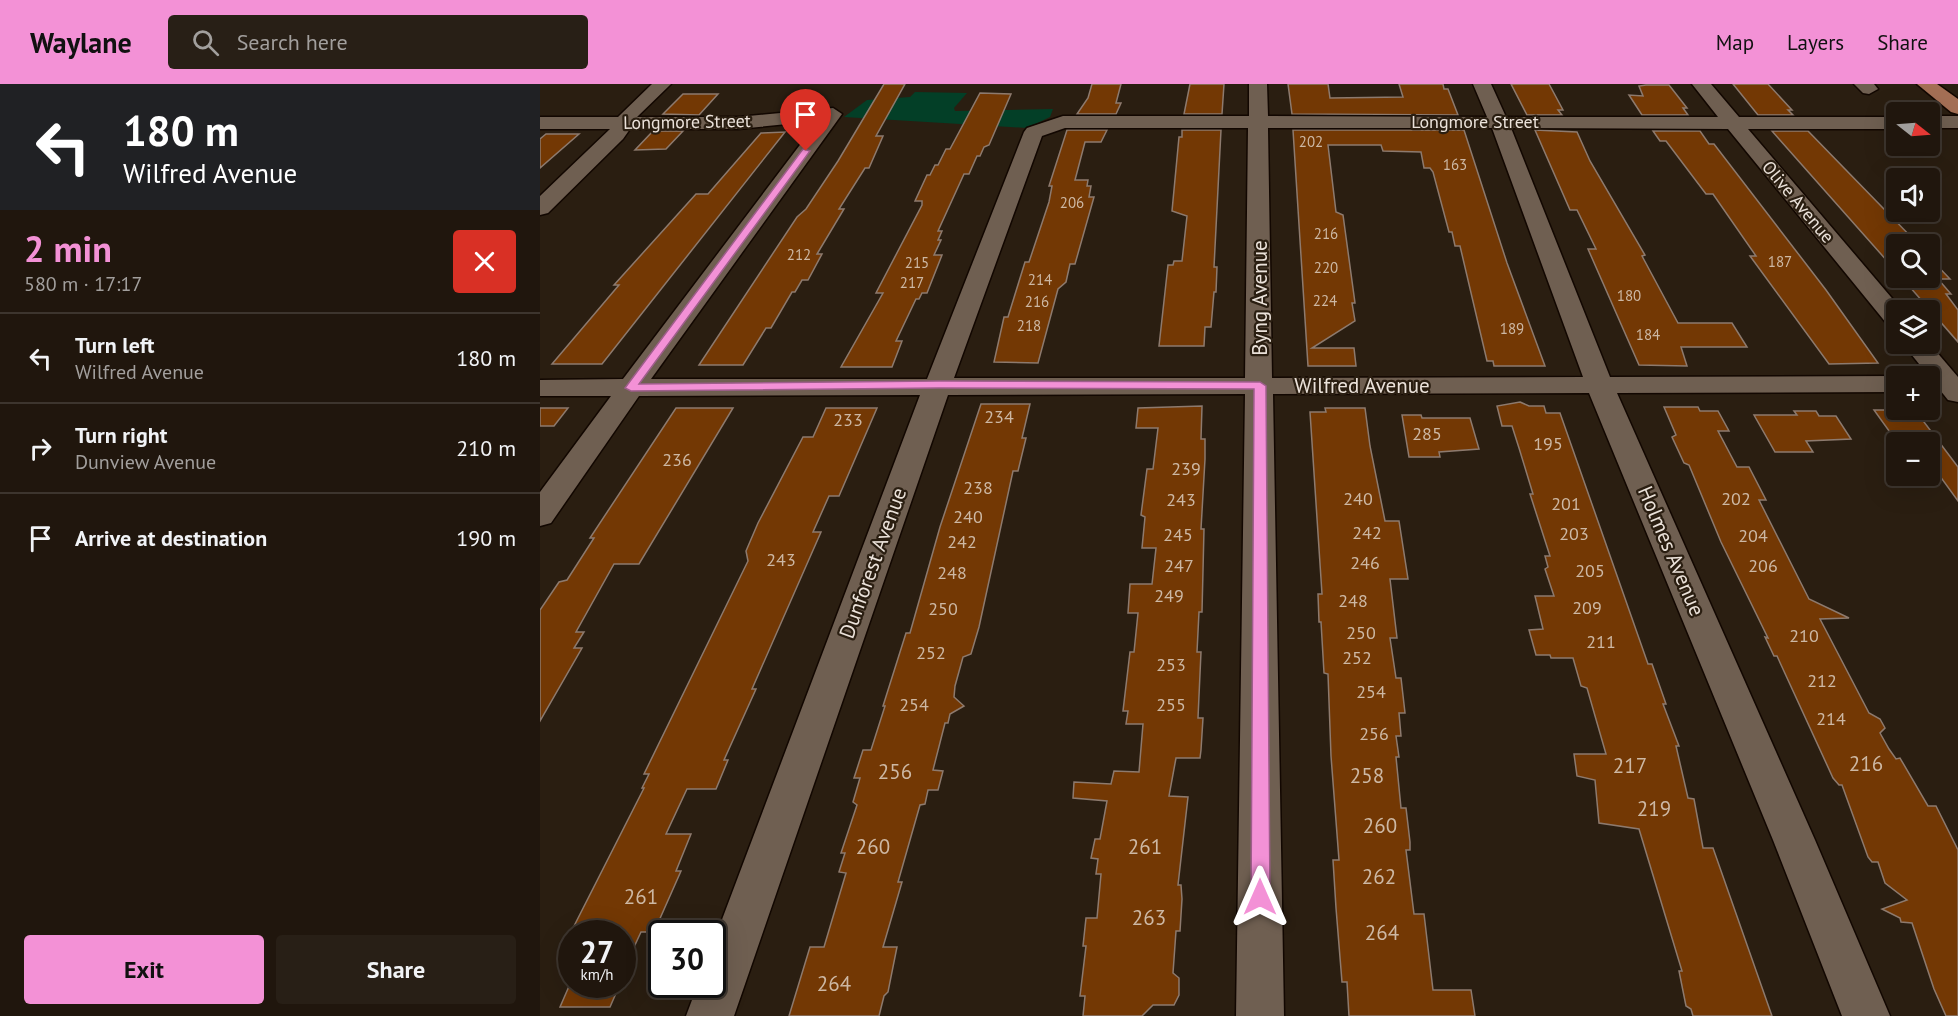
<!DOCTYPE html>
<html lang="en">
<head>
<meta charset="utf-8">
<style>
	:root { --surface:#20160d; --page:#281f16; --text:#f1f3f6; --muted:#a29f9d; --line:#3d352e; --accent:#f391d6 }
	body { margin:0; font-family:"PT Sans",sans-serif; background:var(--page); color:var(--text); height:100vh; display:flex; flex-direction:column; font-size:22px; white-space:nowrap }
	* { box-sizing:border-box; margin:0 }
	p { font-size:20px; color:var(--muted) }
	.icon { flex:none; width:33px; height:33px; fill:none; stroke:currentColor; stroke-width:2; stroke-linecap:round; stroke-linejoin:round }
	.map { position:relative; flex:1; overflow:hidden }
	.details { display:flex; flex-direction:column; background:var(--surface); width:540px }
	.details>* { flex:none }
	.hud { background:#202124; color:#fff; overflow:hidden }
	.needle { width:39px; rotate:107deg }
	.buttons { position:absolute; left:1346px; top:18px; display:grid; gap:12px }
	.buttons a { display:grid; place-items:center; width:54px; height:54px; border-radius:6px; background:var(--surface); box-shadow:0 6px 24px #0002,0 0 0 2px var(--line); font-size:30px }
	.speed { position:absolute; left:18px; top:836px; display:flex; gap:12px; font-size:30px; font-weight:700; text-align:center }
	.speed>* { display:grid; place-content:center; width:78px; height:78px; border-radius:50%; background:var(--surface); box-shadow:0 6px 24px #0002,0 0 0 2px var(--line); line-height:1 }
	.speed small { font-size:15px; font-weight:400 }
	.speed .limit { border:3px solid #111; border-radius:9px; background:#fff; color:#111 }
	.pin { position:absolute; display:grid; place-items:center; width:51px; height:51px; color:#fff; margin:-62px -26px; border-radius:50% 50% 50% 0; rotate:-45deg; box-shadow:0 0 6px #0007 }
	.pin .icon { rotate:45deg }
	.me { position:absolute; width:66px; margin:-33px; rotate:0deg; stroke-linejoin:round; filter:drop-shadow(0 0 4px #0008) }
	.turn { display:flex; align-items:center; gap:21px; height:126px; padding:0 24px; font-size:27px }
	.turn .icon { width:78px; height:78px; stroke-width:2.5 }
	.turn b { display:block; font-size:42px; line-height:51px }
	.round { display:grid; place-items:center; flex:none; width:63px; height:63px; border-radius:6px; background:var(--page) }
	.headline { display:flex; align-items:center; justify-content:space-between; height:102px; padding:0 24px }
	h1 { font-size:36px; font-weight:700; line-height:45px; color:var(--accent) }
	.action { display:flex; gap:12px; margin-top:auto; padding:12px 24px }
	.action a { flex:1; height:69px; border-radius:6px; background:var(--accent); color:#111; font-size:24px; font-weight:700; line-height:69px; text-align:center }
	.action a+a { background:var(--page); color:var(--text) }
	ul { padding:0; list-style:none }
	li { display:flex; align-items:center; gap:18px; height:90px; padding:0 24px; border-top:2px solid var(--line) }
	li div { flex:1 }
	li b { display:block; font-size:22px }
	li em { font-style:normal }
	header { display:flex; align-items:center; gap:36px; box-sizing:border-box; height:84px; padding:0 30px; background:var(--accent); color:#111 }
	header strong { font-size:28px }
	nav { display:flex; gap:33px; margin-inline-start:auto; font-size:21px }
	.search { width:420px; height:54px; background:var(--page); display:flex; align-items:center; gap:15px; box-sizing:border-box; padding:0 21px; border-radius:6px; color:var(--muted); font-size:22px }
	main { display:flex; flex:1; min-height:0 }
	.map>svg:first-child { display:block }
</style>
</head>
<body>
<header>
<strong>Waylane</strong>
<div class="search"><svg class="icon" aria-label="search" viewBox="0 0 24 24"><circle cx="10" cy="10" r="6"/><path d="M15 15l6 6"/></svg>Search here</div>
<nav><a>Map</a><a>Layers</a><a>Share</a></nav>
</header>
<main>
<section class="details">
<div class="hud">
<div class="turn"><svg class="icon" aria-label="left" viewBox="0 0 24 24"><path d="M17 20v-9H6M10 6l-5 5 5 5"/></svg><div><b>180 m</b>Wilfred Avenue</div></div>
</div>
<div class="headline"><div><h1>2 min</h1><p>580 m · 17:17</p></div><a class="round" style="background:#d93025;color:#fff"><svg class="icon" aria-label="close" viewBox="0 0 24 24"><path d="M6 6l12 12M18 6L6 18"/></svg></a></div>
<ul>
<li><svg class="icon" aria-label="left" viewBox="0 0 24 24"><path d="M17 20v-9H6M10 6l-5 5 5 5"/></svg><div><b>Turn left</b><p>Wilfred Avenue</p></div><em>180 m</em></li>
<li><svg class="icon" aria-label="right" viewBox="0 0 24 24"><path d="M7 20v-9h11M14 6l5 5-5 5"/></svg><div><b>Turn right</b><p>Dunview Avenue</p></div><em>210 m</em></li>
<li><svg class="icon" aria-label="arrive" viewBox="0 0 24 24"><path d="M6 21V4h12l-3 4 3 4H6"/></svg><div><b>Arrive at destination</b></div><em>190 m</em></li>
</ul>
<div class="action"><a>Exit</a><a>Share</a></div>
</section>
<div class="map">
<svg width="1418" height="932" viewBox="0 0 1418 932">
	<rect width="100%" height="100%" fill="#2a1e11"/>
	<!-- green -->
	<path fill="#033f27" d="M375,8L427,9L414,24L415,27L513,25L510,33L487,44L304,33L327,16L370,13Z"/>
	<!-- building -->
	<g fill="#733804" stroke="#8d7a6e" stroke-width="1.5">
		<path d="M344,0H365L336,52H343L329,84H325L299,125H304L277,170H282L268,196H262L255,208H252L231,244H226L203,281H159L257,133L266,125L298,77Z"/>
		<path d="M552,0H581L576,19H581L576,30H537L548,14Z"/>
		<path d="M650,0H684L682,30H644Z"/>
		<path d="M748,0H788L790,14L863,13L859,0H903L904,5H908L918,31L752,30Z"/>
		<path d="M971,0H1009L1023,26H1018L1022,31H987Z"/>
		<path d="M1193,0H1228L1252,26H1248L1253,31H1218Z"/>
		<path d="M1106,1H1129L1147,24H1143L1148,31H1102L1089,11L1103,12L1099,2Z"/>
		<path d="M440,9L471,10L449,61L444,63L440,72H437L429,90H424L398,147H402L398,156H401L394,171H402L387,209H382L379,215H376L356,257H362L352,283H301L343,209H336L382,121V117H375L387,91H390L395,81H398L406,65H410Z"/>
		<path d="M143,10H178L159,31L123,30Z"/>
		<path d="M527,46H567L561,58H545L535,96H548L547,102H551L549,113H554L535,180H530L526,198L518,205L498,279L454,278L464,233H468L485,178H489L509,118L512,102H509Z"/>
		<path d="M642,46H681L674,183H677L676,208H674L671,243H665L664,262H619L628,181H633L634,177H642L647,132L632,127L639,53H642Z"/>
		<path d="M753,46H924L967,179L1005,282H954L953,277H947L920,162H915L912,148H909L893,88L890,84H884L881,68L843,67L841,61H788L796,128L803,131L815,219H812L815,237L772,264H814L816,282H768Z"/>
		<path d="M995,46L1037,48L1050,77L1105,171L1102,172L1138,239H1192L1207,263H1141L1147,282L1099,281L1048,165H1056L1037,126H1030Z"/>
		<path d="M113,47H143L126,65L95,66Z"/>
		<path d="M1113,47H1160L1169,60H1174L1286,206L1338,279L1289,280L1210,172H1216L1173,110H1166L1126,57H1120Z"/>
		<path d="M1232,47H1268L1378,160H1356V187Z"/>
		<path d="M245,48L62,280H12L79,201H74L156,110H168L221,49Z"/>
		<path d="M6,50H39L0,84V55Z"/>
		<path d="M1389,173L1410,195H1398L1411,210H1406L1418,226V258L1362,194H1389Z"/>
		<path d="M980,318L989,322H1004L1006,329H1020L1108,580H1112L1126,620H1123L1139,662H1136L1148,714L1154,715L1163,764H1173L1232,932H1153L1151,925L1146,922L1139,887H1142L1099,745L1059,739L1055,696L1037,692L1034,670H1066L1047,604L1041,602L1033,574H1011L1010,571H996L989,546L1003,545L995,512H1014L1005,485L1008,483L1005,472H1010L990,410H993L979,364L972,342H962L957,322Z"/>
		<path d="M441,320H490L482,354H486L478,387H473L439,543L431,570L423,573L415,602L414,613L424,622L410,630L408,639H405L393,686L403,687L398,706H388L385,720L380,721L358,798H362L343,863H357L348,908L344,912L339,932H249L270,863H284L306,789L299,788L305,769H301L317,721L313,718L320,694H314L323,666H331L345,622H343L366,549H370L400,443Z"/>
		<path d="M662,322L661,355H665V375L661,445H664L662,528H659L657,568H661L658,634H663L661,666L660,674H636L629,712L648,713L638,801H641L642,815L640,847H636L633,889L639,894V911L634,921H613L602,932H543L545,912H540L546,862H543L546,834H557L561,790H556L558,775L551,774L555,755H560L567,717L533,714L534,698L571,700L574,687L599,688L603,640H586L588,627H583L590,568H594L598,529H588L590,500H612L616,464H602L605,433L601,431L607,385H613L618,344H596L598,324Z"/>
		<path d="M1124,323H1158L1160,327H1178L1189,347H1178L1197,383H1209L1226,416H1219L1269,515L1309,534L1280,535L1329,629L1340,635L1345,644L1340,649L1349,665L1356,675L1360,674L1388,722H1396L1418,766V932H1406L1394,905L1372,839L1361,838L1360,834L1342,825L1367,816L1345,799L1338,778H1332L1328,773L1302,701H1299L1293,694L1237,572H1234L1225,553L1228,554L1181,458L1149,381L1144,379L1132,353L1136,351Z"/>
		<path d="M0,324H28L14,342H0Z"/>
		<path d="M136,324H193L99,480H74L36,548H44L34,564H42L0,637V526L19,498L27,496L54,454H50Z"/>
		<path d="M286,324H337L299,412H289L273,448H281L212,605H216L184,676H188L176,705H147L126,750H151L136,787H141L114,848H101L82,889V849L31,848L104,704H102L109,690H104L208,477L206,467L218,439L263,353H273Z"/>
		<path d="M785,324H825L830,362L845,437H859L868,495H850L857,554H850L856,594H861L865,629H859L861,652H856L859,673H856L861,724H866L870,758V766H866L874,830H884L893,906H931L935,932H809L807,898H802L796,824L793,776H799L791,672L788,590L784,589L781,538H779L778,510H782L770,328H786Z"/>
		<path d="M1334,326H1375L1418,383V417L1389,377V358H1357Z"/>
		<path d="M1254,327H1276L1279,332H1296L1311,355L1266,357L1273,368H1235L1214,331H1257Z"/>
		<path d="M862,331H881L882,334H930L939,365L899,368L900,373H869Z"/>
		<path d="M30,900H80L70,923H20Z"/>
	</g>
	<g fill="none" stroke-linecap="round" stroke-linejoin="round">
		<defs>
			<g id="minor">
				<path d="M112,0H131L97,33H198L293,24L302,30L111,295H387L484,48L487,44L523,32H709V0H727L728,32L947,33L933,0H951L966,33H1178L1152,0H1171L1199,33H1356V45H1208L1362,226H1356V243L1347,240L1188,45L971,44L1070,293L1356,292H1359H1356V308L1077,309L1275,756L1350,932H1302L1233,756L1049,309L733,310L744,932H696L705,310L408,311L194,932H146L158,900H172V862L380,311L99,312L11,439L0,442V408L71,312H0V296L83,295L278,37L198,45H90L83,55L8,129L0,131V112L70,45H0V33H78ZM525,44H708L705,294H414L502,52ZM728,44H952L1043,293L732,294Z"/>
				<path d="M1314,0H1334L1338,5L1329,10L1323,9Z"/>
				<rect x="1389" y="32" width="29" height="12"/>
				<path d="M1389,259L1418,293V318L1408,316L1363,260Z"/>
			</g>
			<path id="major" d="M1377,0H1397L1418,15V30L1411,28Z"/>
		</defs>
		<!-- minor casing -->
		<use href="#minor" stroke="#120701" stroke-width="3"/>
		<!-- major casing -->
		<use href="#major" stroke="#120701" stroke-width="3"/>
		<!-- minor -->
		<use href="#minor" fill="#6f5f51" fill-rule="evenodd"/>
		<!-- major -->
		<use href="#major" fill="#a46f55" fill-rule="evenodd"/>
	</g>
	<!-- route -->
	<path fill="#f391d6" stroke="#9e5e8b" stroke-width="1.5" d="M263,65L270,67L99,300L399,297L720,298L726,302L730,813L727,819L720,821L714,819L711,813L714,305L399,304L91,307L85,304Z"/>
	<g text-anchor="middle" stroke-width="4.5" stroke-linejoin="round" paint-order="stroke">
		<!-- far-number labels -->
		<g font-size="15" fill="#cdb8a4">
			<text x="771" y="63">202</text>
			<text x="915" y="86">163</text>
			<text x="532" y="124">206</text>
			<text x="786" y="155">216</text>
			<text x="259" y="176">212</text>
			<text x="1240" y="183">187</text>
			<text x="377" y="184">215</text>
			<text x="786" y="189">220</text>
			<text x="500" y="201">214</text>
			<text x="372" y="204">217</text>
			<text x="1089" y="217">180</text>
			<text x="785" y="222">224</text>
			<text x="497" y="223">216</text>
			<text x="489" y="247">218</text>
			<text x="972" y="250">189</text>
			<text x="1108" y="256">184</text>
		</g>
		<!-- far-street labels -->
		<g font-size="18" fill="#ebe2da" stroke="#2a1e11">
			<text transform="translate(147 38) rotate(-1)" y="6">Longmore Street</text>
			<text x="935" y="44">Longmore Street</text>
			<text transform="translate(1258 118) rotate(50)" y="6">Olive Avenue</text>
		</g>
		<!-- number labels -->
		<g font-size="18" fill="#cdb8a4">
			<text x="459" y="339">234</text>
			<text x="308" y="342">233</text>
			<text x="887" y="356">285</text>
			<text x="1008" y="366">195</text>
			<text x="137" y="382">236</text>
			<text x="646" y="391">239</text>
			<text x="438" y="410">238</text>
			<text x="818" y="421">240</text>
			<text x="1196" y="421">202</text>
			<text x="641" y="422">243</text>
			<text x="1026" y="426">201</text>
			<text x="428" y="439">240</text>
			<text x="827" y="455">242</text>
			<text x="1034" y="456">203</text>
			<text x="638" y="457">245</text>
			<text x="1213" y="458">204</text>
			<text x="422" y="464">242</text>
			<text x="241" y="482">243</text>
			<text x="825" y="485">246</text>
			<text x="639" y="488">247</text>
			<text x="1223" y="488">206</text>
			<text x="1050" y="493">205</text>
			<text x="412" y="495">248</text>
			<text x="629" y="518">249</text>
			<text x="813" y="523">248</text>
			<text x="1047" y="530">209</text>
			<text x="403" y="531">250</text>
			<text x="821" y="555">250</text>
			<text x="1264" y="558">210</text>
			<text x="1061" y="564">211</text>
			<text x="391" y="575">252</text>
			<text x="817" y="580">252</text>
			<text x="631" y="587">253</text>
			<text x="1282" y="603">212</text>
			<text x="831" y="614">254</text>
			<text x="374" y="627">254</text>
			<text x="631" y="627">255</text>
			<text x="1291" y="641">214</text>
			<text x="834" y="656">256</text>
		</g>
		<!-- street labels -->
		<g font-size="21" fill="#ebe2da" stroke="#2a1e11">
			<text transform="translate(720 214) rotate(-90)" y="7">Byng Avenue</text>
			<text x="822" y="309">Wilfred Avenue</text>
			<text transform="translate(1131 467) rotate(67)" y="7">Holmes Avenue</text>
			<text transform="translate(333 479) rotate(-70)" y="7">Dunforest Avenue</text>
		</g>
		<!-- near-number labels -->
		<g font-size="21" fill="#cdb8a4">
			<text x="1326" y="687">216</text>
			<text x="1090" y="689">217</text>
			<text x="355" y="695">256</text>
			<text x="827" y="699">258</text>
			<text x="1114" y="732">219</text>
			<text x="840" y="749">260</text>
			<text x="333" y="770">260</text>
			<text x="605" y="770">261</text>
			<text x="839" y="800">262</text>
			<text x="101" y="820">261</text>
			<text x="609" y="841">263</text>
			<text x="842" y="856">264</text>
			<text x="294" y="907">264</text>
		</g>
	</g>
</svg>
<div class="buttons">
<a><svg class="needle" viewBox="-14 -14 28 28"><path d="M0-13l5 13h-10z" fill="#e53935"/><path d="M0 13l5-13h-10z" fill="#a29f9d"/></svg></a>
<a><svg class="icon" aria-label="sound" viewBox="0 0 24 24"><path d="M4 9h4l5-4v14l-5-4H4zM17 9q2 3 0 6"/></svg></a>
<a><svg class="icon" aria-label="search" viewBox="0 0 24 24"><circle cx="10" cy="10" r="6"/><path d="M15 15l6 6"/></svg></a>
<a><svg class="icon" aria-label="layers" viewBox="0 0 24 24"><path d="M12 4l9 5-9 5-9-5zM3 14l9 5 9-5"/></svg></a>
<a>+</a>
<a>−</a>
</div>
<div class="speed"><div>27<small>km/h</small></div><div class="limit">30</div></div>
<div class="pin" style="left:266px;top:67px;background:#d93025"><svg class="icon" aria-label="arrive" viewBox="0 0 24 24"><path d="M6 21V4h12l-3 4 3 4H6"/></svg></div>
<svg class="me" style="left:720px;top:813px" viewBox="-20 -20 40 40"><path d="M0-17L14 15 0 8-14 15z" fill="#f391d6" stroke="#fff" stroke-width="4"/></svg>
</div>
</main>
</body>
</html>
